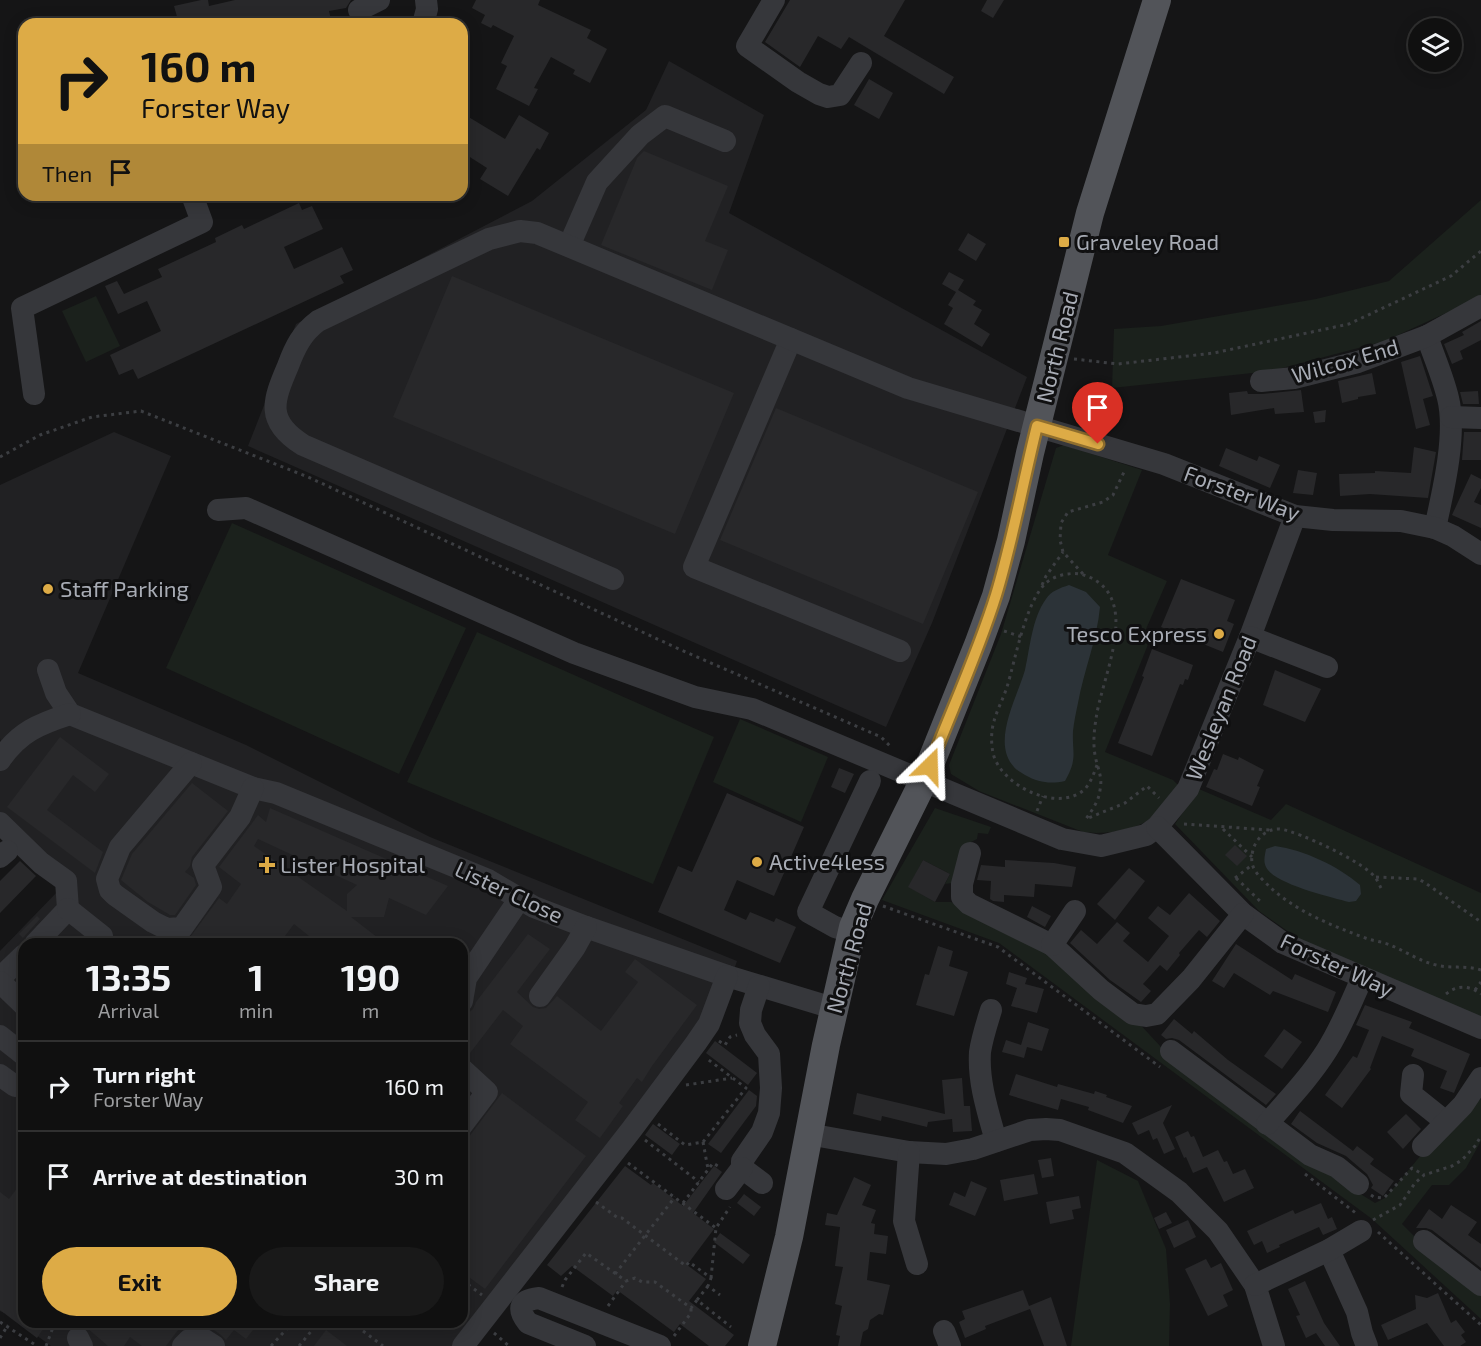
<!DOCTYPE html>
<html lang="en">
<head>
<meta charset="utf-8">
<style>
	:root { --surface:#101010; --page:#191919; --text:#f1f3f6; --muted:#9c9d9f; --line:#303030; --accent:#ddab46 }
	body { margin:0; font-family:"Exo 2",sans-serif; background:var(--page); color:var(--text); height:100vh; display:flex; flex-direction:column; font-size:22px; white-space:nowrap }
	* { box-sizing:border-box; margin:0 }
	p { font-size:20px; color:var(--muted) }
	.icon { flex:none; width:33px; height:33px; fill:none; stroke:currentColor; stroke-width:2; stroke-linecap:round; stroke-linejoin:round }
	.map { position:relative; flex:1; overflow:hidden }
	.drawer { position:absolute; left:18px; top:938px; width:450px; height:390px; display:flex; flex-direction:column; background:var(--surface); border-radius:18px; box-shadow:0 3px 15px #0003,0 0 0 2px var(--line) }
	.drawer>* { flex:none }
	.guide { position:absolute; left:18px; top:18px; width:450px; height:183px; border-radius:18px; box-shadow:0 3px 15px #0003,0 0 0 2px var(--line); background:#ddab46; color:#111; overflow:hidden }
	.fabs { position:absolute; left:1408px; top:18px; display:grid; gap:12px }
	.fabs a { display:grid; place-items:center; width:54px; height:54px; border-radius:50%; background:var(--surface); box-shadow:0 3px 15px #0003,0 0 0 2px var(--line); font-size:30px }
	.pin { position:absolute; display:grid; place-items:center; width:51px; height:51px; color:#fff; margin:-62px -26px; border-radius:50% 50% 50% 0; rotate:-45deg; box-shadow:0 0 6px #0007 }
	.pin .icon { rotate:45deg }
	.me { position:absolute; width:66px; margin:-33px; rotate:22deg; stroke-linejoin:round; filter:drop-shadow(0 0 4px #0008) }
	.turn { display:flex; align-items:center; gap:21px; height:126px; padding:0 24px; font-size:27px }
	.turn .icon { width:78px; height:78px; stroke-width:2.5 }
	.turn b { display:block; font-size:42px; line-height:51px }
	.then { display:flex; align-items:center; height:57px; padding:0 24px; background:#0003; gap:12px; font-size:22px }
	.eta { display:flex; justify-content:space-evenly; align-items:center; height:102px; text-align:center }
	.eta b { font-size:36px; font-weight:700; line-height:42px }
	.action { display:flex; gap:12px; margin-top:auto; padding:12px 24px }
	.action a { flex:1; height:69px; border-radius:36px; background:var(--accent); color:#111; font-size:24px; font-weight:700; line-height:69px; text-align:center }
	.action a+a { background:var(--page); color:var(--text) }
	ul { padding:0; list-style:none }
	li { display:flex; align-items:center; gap:18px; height:90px; padding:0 24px; border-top:2px solid var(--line) }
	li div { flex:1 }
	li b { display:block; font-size:22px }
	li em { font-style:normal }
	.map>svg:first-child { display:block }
</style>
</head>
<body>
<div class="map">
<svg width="1481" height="1346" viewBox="0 0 1481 1346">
	<rect width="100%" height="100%" fill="#151516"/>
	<!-- built -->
	<g fill="#212123" fill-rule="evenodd">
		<path d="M669,61L764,115L729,213L1027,377L932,623L886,727L248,446L296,324L532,201L646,110Z"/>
		<path d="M114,432L171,456L78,673L246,745L430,837L737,961L713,1031L471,1346H51L9,1315L0,1311V951L59,890L0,825V751L2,749L0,738V485ZM24,944H462V1322H24Z"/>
	</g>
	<!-- green -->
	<g fill="#1b211c">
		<path d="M1481,200V297L1385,341L1271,371L1112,388L1114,329L1161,326L1316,299L1389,281Z"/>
		<path d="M96,296L120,346L86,362L62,311Z"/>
		<path d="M1064,445L1142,470L1108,555L1167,581L1143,636L1149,642L1105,752L1173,780L1178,785C1171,795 1164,807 1155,815C1138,831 1104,835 1083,832L979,791L951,774L949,765L1001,634L1056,448Z"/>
		<path d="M232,523L466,628L399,774L166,668Z"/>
		<path d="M477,632L714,737L653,884L407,782Z"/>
		<path d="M740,719L828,757L801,822L713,782Z"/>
		<path d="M1199,789L1271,820L1286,804L1481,893V1019L1300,940L1259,911L1175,824Z"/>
		<path d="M935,808L991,827L988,834L978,833L977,839L969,843L952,883L945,884L950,874L923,860L909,887L935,902H951L1045,949L1136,1020L1161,1047L1314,1165L1375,1203L1385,1198C1412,1168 1447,1118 1481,1099V1141L1466,1168L1449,1185H1432L1402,1224L1428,1250L1481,1293V1319L1372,1219L999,943L882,900Z"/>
		<path d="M1097,1160L1138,1181L1166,1249L1170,1304L1169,1346H1071Z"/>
	</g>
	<!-- water -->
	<g fill="#2c3338">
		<path d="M1069,585L1086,592L1100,607C1097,640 1084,670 1078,703C1076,712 1074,722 1073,731C1072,754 1078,758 1065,781C1051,784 1039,783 1025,775C1022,773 1016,770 1014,767C991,742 1017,698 1025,670C1030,648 1032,618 1046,599C1051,591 1060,588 1069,585Z"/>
		<path d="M1275,846C1304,850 1338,866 1360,885L1361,894L1356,901L1349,902C1331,897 1274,884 1266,867C1263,861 1265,855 1266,849Z"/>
	</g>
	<!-- building -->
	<g fill="#28282a" fill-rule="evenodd">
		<path d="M201,0H208L209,6L235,0H351L346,8L329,11L332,24H179L174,6Z"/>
		<path d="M476,0H540L538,5L591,30L587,38L607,49L590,83L573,74L575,70L551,57L534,88L538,89L529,106L496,89L507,66L501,63L514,36L493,25L491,28L481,23L485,15L472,8Z"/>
		<path d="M790,0H905L884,36L954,77L944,94L849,37L841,49L818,36L800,67L765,42Z"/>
		<path d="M987,0H1004L993,18L981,11Z"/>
		<path d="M869,79L893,93L879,119L854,105Z"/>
		<path d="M462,113L505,139L519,115L549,133L540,150L537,148L508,196L480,179L487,168L462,152Z"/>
		<path d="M644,151L728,186L705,241L728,250L712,290L601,245L637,158Z"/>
		<path d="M299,203L302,210L312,206L323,229L284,247L294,269L342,247L353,270L340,276L344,283L138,379L133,369L119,375L110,355L161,331L147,301L118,314L105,286L117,281L124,294L162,277L158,269L216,242L215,238L242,225L244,229Z"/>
		<path d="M968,233L986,244L976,261L958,250Z"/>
		<path d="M949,272L964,280L958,290L976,301L973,305L982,310L974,324L990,334L982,347L944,324L953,308L948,305L956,292L942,284Z"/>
		<path d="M452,276L734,393L675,534L393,417Z"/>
		<path d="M1481,321V340L1460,351L1463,359L1452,364L1444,344L1464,335L1462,332Z"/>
		<path d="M1420,356L1433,396L1423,399L1430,425L1416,429L1401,362Z"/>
		<path d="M1372,373L1376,394L1358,397V399L1342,403L1338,381Z"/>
		<path d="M1301,390L1304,412L1275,414L1274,408L1231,415L1229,393L1247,391L1248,394H1262Z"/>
		<path d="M1478,391L1479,404H1463L1460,392Z"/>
		<path d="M776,408L978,492L923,624L720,540Z"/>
		<path d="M1326,410L1325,422L1315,423L1313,412Z"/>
		<path d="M1464,432H1481V460H1462Z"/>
		<path d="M1414,447L1436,452L1428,498L1370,494L1340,496L1339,474L1375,473V471L1411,473Z"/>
		<path d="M1226,448L1257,461L1259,456L1280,465L1270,488L1219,466Z"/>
		<path d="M1298,470L1317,473L1313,495L1293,493Z"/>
		<path d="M1471,474L1481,479V488L1474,502L1481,505V528L1452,515Z"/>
		<path d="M1181,579L1235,600L1227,621L1234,624L1223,652L1161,627Z"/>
		<path d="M1152,649L1193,665L1188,680L1185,679L1183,685L1180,684L1152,756L1118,743L1144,677L1142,676Z"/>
		<path d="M1275,670L1321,689L1305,722L1263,705Z"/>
		<path d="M60,737L109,774L95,792L73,775L47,810L103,852L95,873L7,807Z"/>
		<path d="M1223,754L1238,760L1239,757L1264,770L1257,786L1260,787L1252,806L1206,787L1214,769L1217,770Z"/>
		<path d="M839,768L854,774L845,793L831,787Z"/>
		<path d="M192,783L228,811L192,857L190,866L185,872L194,878L196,885L175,915H170L148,902L121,880L132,854Z"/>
		<path d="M727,793L804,827L774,896L737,880L724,910L746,920L750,912L774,922L776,918L796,927L780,963L658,912L678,866L692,872Z"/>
		<path d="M270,808L448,886L426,915L389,898L384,917H351L386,944H319L294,924L279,944H150L155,938L167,942L188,940L219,898L227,904L241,884L219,867L258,815L266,822ZM258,839L357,885L347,894V911L254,846Z"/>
		<path d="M1235,845L1247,856L1237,866L1225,855Z"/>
		<path d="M923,860L950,874L935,902L908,887Z"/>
		<path d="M1005,860L1054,863L1076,867L1072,887L1035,884L1034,897L1004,895V902L993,901L990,899L991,881L977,880L981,865L1005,867Z"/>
		<path d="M20,861L36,876L0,913V881Z"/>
		<path d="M1129,868L1145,881L1115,920L1097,904Z"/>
		<path d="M1189,893L1220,921L1207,937L1199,930L1179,953L1180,955L1167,971L1160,965L1143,984L1151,991L1141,1002L1110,980L1070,943L1081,930L1097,944L1117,922L1130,933L1123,941L1148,962L1169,936L1148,918L1158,906L1170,915Z"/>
		<path d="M1032,906L1051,916L1045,927L1027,917Z"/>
		<path d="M37,916L40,919L23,938L19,934Z"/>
		<path d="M528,934L550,949L517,992L533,1007L539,1009L546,1008L557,996L601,1031L638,982L625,972L635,959L697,1005L652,1066L642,1082L637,1078L619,1103L623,1106L600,1138L575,1120L588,1102L510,1044L523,1026L503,1010L467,1057L462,1056V1019L473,1009L476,1002Z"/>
		<path d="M1236,944L1292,980L1295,974L1336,992L1328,1012L1273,991L1270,995L1234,973L1224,988L1212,981Z"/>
		<path d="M938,946L953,951L949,966L968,972L954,1016L916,1005L925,974L929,975Z"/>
		<path d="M1009,972L1027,978L1025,984L1044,989L1037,1013L1011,1006L1017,988L1006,984Z"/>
		<path d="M1365,1005L1412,1022L1409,1028L1470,1054L1454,1093L1440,1088L1447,1071L1411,1056L1414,1049L1382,1036L1370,1068L1371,1069L1342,1108L1325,1095L1353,1056L1357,1058L1369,1030L1356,1025Z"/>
		<path d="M1174,1019L1192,1034L1194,1031L1228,1060L1276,1094L1266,1105L1179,1040L1172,1038L1166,1039L1161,1035Z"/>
		<path d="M1028,1022L1049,1029L1042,1051L1027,1047L1024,1058L1002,1052L1006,1040L1021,1045Z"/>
		<path d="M1284,1029L1302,1042L1282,1069L1264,1056Z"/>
		<path d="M715,1041L757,1073L748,1085L706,1053Z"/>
		<path d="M1016,1074L1057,1087L1058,1084L1094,1094L1095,1091L1107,1095L1106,1097L1132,1106L1123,1123L1088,1110L1089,1107L1061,1099L1058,1110L1009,1095Z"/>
		<path d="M962,1078L964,1106H970L972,1131L953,1132L952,1119L928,1122L927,1127L882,1116L881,1121L853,1114L857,1093L945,1114L942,1080Z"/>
		<path d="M749,1090L757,1096L756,1106L721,1153L708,1144Z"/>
		<path d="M502,1093L586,1156L485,1289L462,1272V1146Z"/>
		<path d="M1172,1105L1163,1123L1175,1149L1164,1154L1157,1138L1153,1140L1149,1130L1138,1135L1132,1123Z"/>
		<path d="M1300,1111L1353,1151L1357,1146L1374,1159L1370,1164L1394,1181L1383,1196L1371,1188L1373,1185L1367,1174L1346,1156L1317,1143L1291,1124Z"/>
		<path d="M1406,1114L1421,1129L1403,1149L1387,1132Z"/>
		<path d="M653,1124L680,1144L672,1155L645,1135Z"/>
		<path d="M1188,1131L1191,1137L1194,1136L1203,1157L1218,1150L1224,1162L1227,1161L1233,1174L1245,1169L1254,1188L1224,1202L1207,1167L1193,1173L1186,1157L1184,1158L1175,1137Z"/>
		<path d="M1051,1158L1054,1176L1042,1178L1038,1160Z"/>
		<path d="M625,1166L651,1185L653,1183L683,1206L714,1166L722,1172L693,1213L714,1229L687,1265L706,1279L689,1301L734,1335L725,1346H709L680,1324L674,1332L617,1290L613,1296L572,1266L561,1276L547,1265Z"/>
		<path d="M1034,1174L1038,1194L1004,1201L1000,1180Z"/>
		<path d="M854,1177L871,1185L862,1205L876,1210L871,1223L875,1224L874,1234L888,1236L886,1254L870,1252L867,1280L890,1285L883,1315L879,1314L870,1320L868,1329L863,1332L860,1346H838L840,1336L836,1335L842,1306L835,1304L843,1267L835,1266L840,1227L825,1225L827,1213L837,1215Z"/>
		<path d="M24,1179V1322H48L37,1338L0,1310V1192L9,1199Z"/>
		<path d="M971,1181L987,1188L975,1216L949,1205L954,1192L965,1197Z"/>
		<path d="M744,1194L761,1207L754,1216L737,1203Z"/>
		<path d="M1079,1196L1081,1208L1072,1210L1074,1219L1050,1224L1046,1202Z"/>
		<path d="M1321,1203L1328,1219L1332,1217L1337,1229L1323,1235L1319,1227L1279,1245L1280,1247L1267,1253L1262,1241L1254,1245L1247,1231L1293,1210L1295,1214Z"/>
		<path d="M1451,1205L1477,1222L1468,1235L1481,1244V1268L1432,1230L1426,1228H1416L1429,1209L1442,1219Z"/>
		<path d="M1166,1212L1172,1223L1159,1229L1154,1218Z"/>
		<path d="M1188,1220L1196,1237L1174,1248L1166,1230Z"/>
		<path d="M720,1233L750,1255L743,1264L714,1242Z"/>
		<path d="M1206,1259L1211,1268L1221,1263L1233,1290L1223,1295L1228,1306L1208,1316L1185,1269Z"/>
		<path d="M1305,1281L1324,1323L1340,1346H1325L1316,1333L1306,1338L1296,1316L1300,1315L1288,1289Z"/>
		<path d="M1023,1290L1029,1306L1051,1297L1067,1346H1044L1030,1309L985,1326L986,1329L965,1338L959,1322L965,1319L962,1311Z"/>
		<path d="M1438,1293L1451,1323L1456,1320L1465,1332L1461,1335L1466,1342L1460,1346H1444L1427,1323L1388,1340L1381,1325L1416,1309L1415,1295L1427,1298Z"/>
		<path d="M76,1322H184L166,1346H142L130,1337L124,1346H108L86,1327Z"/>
		<path d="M186,1322H259L246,1339L234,1330L226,1340L221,1335L207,1325L202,1324L191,1325Z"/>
		<path d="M326,1330L347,1346H314Z"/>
	</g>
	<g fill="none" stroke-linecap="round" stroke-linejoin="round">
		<!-- path -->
		<g stroke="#3c3e42" stroke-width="3" stroke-dasharray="3 4.5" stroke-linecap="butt">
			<path d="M1074,359L1118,364L1214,353L1349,324L1451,276L1481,251"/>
			<path d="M0,457L40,435L92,417L141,411L308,477L679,649L881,737L891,747"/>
			<path d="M1083,574L1063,552L1060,540L1061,523L1068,512L1103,502L1113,495L1125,470"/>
			<path d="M1042,585L1046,576L1063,552"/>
			<path d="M1004,631L1022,637"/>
			<path d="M1097,765C1094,773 1091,782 1085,789C1058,814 1000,785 993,753C991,743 991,731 994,721C997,710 1003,699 1007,687C1015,661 1025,605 1044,585C1049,579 1059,575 1068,574C1078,572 1090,576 1098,582C1137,610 1101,680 1096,719C1094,731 1093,743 1095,755C1097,767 1103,777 1100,790C1099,801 1092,810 1086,819L1125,803L1147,786L1159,798"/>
			<path d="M1037,811L1043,796"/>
			<path d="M1184,824L1270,830"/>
			<path d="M1223,829L1252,857"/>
			<path d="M1376,877L1418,879L1424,882L1481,922"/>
			<path d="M1235,878L1252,865"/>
			<path d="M1236,878L1262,903"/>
			<path d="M1381,888C1379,884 1377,879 1374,876C1361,861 1300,832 1280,829C1271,828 1262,834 1257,841C1253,847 1251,856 1252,863C1254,873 1264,881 1271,888C1299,913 1333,926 1368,939C1375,941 1383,942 1390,945C1405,951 1419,961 1436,965C1451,969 1466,965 1481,970"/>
			<path d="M883,906L998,947L1160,1067"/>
			<path d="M1475,990L1481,982"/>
			<path d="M1446,994C1457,985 1469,985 1481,994"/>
			<path d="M719,1041L725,1045L730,1037L737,1035"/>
			<path d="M686,1085L732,1078"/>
			<path d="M658,1124L685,1145L703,1142L746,1088L706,1058"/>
			<path d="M645,1140L699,1182"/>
			<path d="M703,1142L708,1169"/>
			<path d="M628,1163L716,1228"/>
			<path d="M1305,1174L1357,1214"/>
			<path d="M1371,1195L1374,1197L1384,1198L1412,1168L1424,1175"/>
			<path d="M596,1202L618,1218H622L686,1266L689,1262L711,1278L708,1286L720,1295"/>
			<path d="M683,1203L713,1163L721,1168"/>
			<path d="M1373,1220L1400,1205L1415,1183L1424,1175L1452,1166L1462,1160L1475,1146L1481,1136"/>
			<path d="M1378,1232L1481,1325"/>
			<path d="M615,1274L675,1197"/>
			<path d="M711,1278L716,1228L730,1207"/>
			<path d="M462,1280L482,1295"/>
			<path d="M562,1287L565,1280L586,1253L626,1281L635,1278L642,1282H655L691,1308L697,1300L731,1327"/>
			<path d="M697,1300L708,1286"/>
			<path d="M608,1306L626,1281"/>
			<path d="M0,1322L37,1346"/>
			<path d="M351,1322L383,1346"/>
			<path d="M317,1323L318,1322"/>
			<path d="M494,1333L509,1346"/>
			<path d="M674,1336L691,1313V1308"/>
			<path d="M0,1338L8,1325"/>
			<path d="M46,1346L55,1322"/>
			<path d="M271,1346L293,1322"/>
			<path d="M299,1346L313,1329"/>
		</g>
		<!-- minor -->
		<g stroke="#36373b" stroke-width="22">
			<path d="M774,0L747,46L798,82L819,94L828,97L840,95L861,63"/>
			<path d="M359,10L379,0"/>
			<path d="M423,24L427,9L426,0"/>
			<path d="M569,246L597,182L640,135L665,116L725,141"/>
			<path d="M1427,336C1434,357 1443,377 1448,398C1457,434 1443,492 1435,528"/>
			<path d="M791,339L694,567L900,651"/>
			<path d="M1261,381L1294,378L1358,362L1427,336L1481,306"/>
			<path d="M34,394L22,308L202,222L192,195"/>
			<path d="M1451,417L1481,418"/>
			<path d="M218,510L246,508L574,653L695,697L752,709L1062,839L1101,846L1146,835L1157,827L1188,789L1250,637L1295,516"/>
			<path d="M613,579L303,445C265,421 273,401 288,366C295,347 302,333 318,321L489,239L520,231L537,233L908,388L1164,464L1295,516L1333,520L1401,521L1435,528L1453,536L1481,554"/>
			<path d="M1250,637L1327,667"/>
			<path d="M48,670L56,693L70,714L253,788L276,793L488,880L534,907L586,927L727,976L833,1008"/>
			<path d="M0,760C19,732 39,724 70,714"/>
			<path d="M191,763L120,847L107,879L110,890L115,895L153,922L167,929L182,928L211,887L203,865L240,817L253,788"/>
			<path d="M0,823L41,863L66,881L68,909L35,944"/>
			<path d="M1157,827L1243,914L1283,943L1481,1028"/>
			<path d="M970,853L962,884V897L969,904L1052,945L1101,990L1133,1014L1146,1016L1157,1014L1191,979L1243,914"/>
			<path d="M0,857L7,851"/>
			<path d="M68,909L102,936L103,944"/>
			<path d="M851,932L835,927L808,912L870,781"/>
			<path d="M1052,945L1075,911"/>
			<path d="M0,978L24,955"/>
			<path d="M0,982L24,1005"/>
			<path d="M759,986L751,1010L750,1023L755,1035L769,1054L771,1088L769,1113L762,1132L742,1161V1168L762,1183"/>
			<path d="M540,996L575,947L586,927"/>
			<path d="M462,1001L466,978L520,898"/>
			<path d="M991,1010C987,1023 982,1038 980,1052C978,1082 988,1112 996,1141"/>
			<path d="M0,1036L24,1055"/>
			<path d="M1171,1051L1310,1155L1337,1167L1358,1184"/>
			<path d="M462,1069L487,1092L462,1125"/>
			<path d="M0,1075L15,1086"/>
			<path d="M1413,1075L1411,1094L1446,1122"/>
			<path d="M1267,1124C1288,1100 1310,1077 1327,1050C1341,1028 1351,1003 1362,978"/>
			<path d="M808,1134L909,1152L946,1154L973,1149L1030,1130L1046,1129L1060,1130L1125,1153L1179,1192L1218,1231L1255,1285L1274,1346"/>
			<path d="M1423,1146L1463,1105L1481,1078"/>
			<path d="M909,1152L904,1221L917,1264"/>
			<path d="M726,1189L742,1168"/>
			<path d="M1424,1241L1481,1285"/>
			<path d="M1329,1250L1357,1312L1362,1333L1367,1346"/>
			<path d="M1255,1285L1329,1250L1361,1231"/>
			<path d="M944,1331L950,1346"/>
			<path d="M78,1338L82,1346"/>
			<path d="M183,1346L189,1340L200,1337L214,1346"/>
			<path d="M463,1346L632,1129L696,1043L709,1024L727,976"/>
			<path d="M585,1346L528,1323C516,1308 520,1300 539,1298L660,1346"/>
		</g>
		<!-- major -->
		<path stroke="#525459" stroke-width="28" d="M762,1346L789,1237L826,1045L853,927L865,899L923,782L978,645L996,596L1011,541L1030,453L1090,213L1157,0"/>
	</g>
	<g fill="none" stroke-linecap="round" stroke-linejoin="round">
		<defs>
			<path id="route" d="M930,766C952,709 978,653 996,595C1013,539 1023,482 1037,426L1098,444"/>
		</defs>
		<!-- route casing -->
		<use href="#route" stroke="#906f2e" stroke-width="15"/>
		<!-- route -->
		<use href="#route" stroke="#ddab46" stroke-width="10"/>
	</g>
	<!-- markers -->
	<g fill="#ddab46" stroke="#101011" stroke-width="2">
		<rect x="1058" y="236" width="12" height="12" rx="3"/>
		<circle cx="48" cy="589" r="6"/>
		<circle cx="1219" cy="634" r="6"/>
		<circle cx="757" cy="862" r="6"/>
		<path d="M264 856h6v6h6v6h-6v6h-6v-6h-6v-6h6z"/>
	</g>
	<g text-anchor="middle" stroke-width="6" stroke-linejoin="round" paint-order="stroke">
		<!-- poi labels -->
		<g font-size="22" fill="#a8acb5" stroke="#101011" text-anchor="start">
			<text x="1076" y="250">Graveley Road</text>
			<text x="60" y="597">Staff Parking</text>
			<text x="1207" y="642" text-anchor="end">Tesco Express</text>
			<text x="769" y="870">Active4less</text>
			<text x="280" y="873">Lister Hospital</text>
		</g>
		<!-- street labels -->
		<g font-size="22" fill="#a8acb5" stroke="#101011">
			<text transform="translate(1057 347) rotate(-76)" y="8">North Road</text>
			<text transform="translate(1345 361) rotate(-16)" y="8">Wilcox End</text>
			<text transform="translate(1242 493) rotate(20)" y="8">Forster Way</text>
			<text transform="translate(1221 708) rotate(-68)" y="8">Wesleyan Road</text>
			<text transform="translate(509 892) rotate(25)" y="8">Lister Close</text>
			<text transform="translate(849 958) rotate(-74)" y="8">North Road</text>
			<text transform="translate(1337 965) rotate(25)" y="8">Forster Way</text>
		</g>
	</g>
</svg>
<div class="fabs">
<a><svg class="icon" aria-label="layers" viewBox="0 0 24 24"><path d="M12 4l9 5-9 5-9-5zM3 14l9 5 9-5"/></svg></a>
</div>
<div class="pin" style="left:1098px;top:444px;background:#d93025"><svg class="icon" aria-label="arrive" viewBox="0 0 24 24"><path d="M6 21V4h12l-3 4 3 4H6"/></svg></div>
<svg class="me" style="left:930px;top:766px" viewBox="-20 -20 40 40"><path d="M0-17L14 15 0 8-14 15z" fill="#ddab46" stroke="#fff" stroke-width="4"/></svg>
<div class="guide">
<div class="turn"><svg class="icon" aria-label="right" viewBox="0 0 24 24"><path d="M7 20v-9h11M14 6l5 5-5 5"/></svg><div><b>160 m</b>Forster Way</div></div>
<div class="then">Then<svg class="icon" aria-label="arrive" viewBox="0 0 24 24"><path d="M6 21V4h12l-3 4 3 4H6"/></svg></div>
</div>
<section class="drawer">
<div class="eta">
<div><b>13:35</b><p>Arrival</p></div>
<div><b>1</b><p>min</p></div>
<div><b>190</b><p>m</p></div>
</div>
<ul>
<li><svg class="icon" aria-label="right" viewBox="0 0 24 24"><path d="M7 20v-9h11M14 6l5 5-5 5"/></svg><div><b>Turn right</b><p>Forster Way</p></div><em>160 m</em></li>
<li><svg class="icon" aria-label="arrive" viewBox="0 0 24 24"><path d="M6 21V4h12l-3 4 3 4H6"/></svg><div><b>Arrive at destination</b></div><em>30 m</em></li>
</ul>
<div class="action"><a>Exit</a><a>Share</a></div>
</section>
</div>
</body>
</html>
